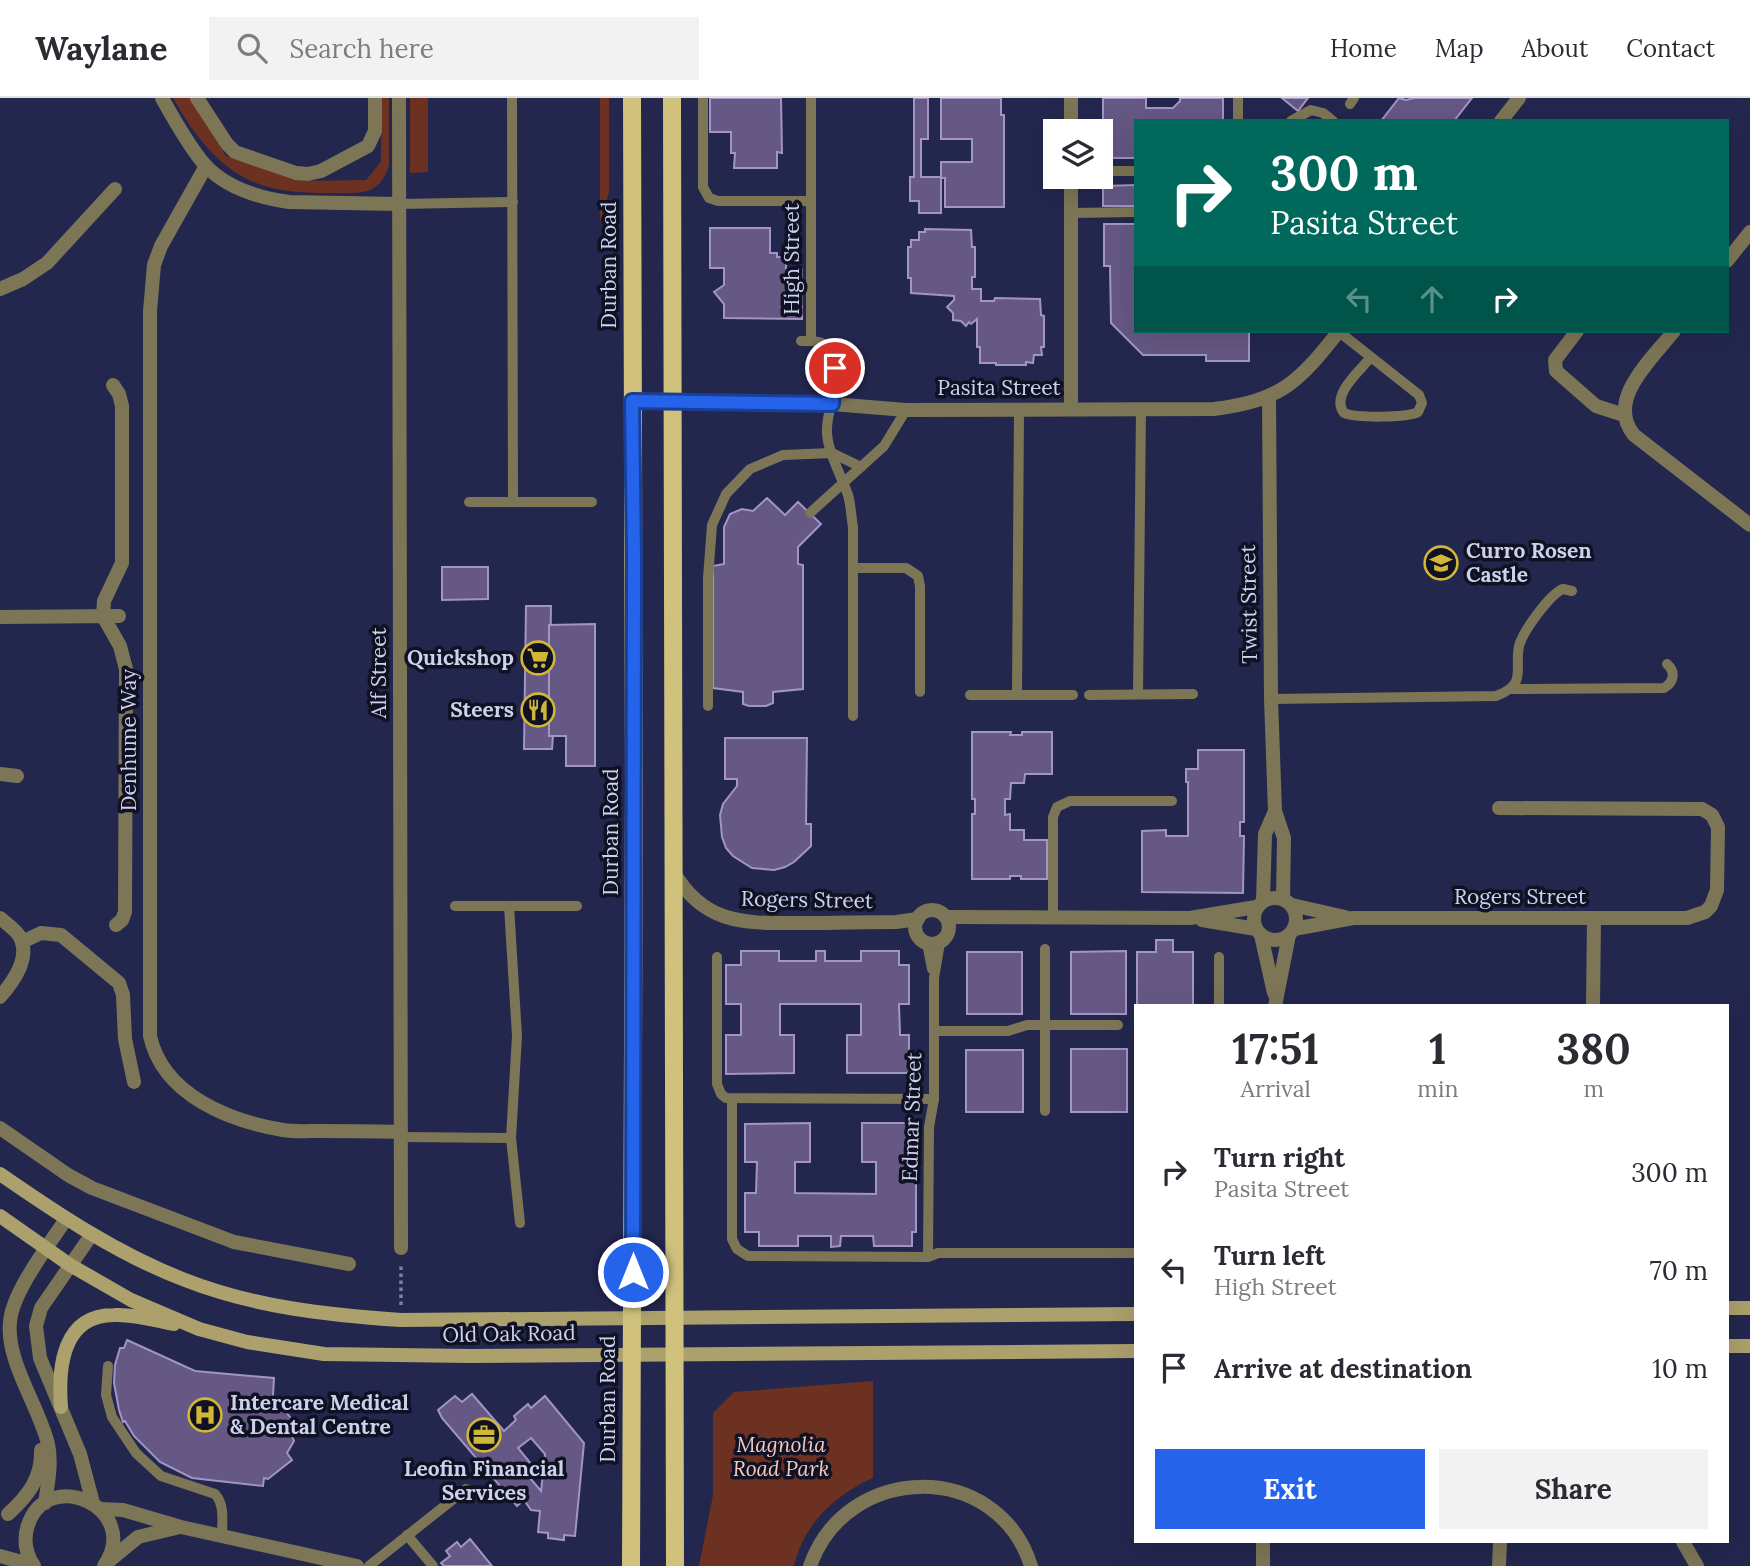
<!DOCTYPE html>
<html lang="en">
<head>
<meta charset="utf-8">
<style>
	:root { --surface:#fff; --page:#f2f2f3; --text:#2b2b33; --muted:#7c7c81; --line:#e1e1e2; --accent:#2563eb }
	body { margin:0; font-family:Lora,serif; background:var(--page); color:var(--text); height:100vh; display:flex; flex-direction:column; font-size:26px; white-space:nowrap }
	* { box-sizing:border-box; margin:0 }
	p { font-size:23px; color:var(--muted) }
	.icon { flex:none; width:38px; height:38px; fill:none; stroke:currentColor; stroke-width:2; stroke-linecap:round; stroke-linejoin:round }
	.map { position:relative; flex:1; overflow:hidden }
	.sheet { position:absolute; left:1134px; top:906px; width:595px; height:539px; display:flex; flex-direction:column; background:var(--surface); border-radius:0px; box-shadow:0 7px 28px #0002 }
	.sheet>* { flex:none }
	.hud { position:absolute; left:1134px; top:21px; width:595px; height:214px; border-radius:0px; box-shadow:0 7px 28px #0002; background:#00695c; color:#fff; overflow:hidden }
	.tools { position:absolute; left:1043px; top:21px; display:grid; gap:14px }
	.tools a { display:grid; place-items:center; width:70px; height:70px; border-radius:0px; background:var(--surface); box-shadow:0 7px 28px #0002; font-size:35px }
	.pin { position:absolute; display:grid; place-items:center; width:60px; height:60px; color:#fff; margin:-30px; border:4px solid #fff; border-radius:50%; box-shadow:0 2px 7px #0007 }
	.me { position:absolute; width:77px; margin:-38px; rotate:0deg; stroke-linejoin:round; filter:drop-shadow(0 0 5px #0008) }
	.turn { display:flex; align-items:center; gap:24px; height:147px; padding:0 21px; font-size:32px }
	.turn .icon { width:91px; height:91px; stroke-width:2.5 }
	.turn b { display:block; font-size:49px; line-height:60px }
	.lanes { display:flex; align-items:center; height:66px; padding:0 21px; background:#0003; justify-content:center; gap:35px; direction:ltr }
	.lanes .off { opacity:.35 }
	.eta { display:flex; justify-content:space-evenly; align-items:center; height:119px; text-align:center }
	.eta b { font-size:42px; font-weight:700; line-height:49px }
	.primary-button { display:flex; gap:14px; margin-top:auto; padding:14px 21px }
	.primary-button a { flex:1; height:80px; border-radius:0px; background:var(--accent); color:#fff; font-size:28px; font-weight:700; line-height:80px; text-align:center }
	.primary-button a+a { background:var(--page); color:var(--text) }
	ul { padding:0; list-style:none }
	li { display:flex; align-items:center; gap:21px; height:98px; padding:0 21px }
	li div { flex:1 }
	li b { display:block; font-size:26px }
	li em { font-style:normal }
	header { display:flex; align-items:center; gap:42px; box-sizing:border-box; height:98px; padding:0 35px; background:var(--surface); border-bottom:2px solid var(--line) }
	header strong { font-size:33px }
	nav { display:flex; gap:38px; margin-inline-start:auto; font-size:24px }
	.search { width:490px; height:63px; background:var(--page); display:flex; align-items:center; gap:18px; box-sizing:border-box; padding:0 24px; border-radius:0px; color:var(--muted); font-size:26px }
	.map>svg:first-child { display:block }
</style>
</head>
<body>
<header>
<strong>Waylane</strong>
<div class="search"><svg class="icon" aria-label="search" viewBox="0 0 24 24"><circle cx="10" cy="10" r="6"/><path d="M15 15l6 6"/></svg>Search here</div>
<nav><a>Home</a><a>Map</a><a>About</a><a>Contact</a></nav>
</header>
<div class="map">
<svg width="1750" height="1468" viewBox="0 0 1750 1468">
	<rect width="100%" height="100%" fill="#23274e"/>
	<!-- green -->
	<g fill="#6c3120">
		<path d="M173,0H191L226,58L303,83L366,82L381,64V0H389V67C386,78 381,87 370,92C360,96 349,95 338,95C302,95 266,95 235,74C208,56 189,28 173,0Z"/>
		<path d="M410,0H428V74L410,75Z"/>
		<path d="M600,0H609V94L600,124Z"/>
		<path d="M873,1283V1380C834,1397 804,1426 794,1468H699L713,1397V1315L734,1294Z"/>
	</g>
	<!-- building -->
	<g fill="#655884" stroke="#a294c5" stroke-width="2" fill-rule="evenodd">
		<path d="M710,0H781L782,55L777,54V70H734L735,55H731V34H710Z"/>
		<path d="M914,0H928V41H921V79H941V64H972V41H941V0H1001V17H1004V109H945V80H941V115H919V103H910V79H914Z"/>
		<path d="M1103,0H1146V10H1173L1180,3V0H1223V21L1221,23H1136V60H1103Z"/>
		<path d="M1282,0H1308L1298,13Z"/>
		<path d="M1399,0L1406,2L1414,0H1472L1454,23H1381Z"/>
		<path d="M1136,87V108H1103V88Z"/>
		<path d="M1104,126H1136V233H1249V263H1206V257H1143L1111,225L1110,168H1104Z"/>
		<path d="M710,130H770V155H777V159H786V171H802V221L724,220V206L714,194L724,187V170H710Z"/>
		<path d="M925,131L971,132L972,149H975V179H972V191H981V203H994L995,200L1040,201L1041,217L1044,218V249H1041L1042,257H1034L1033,265L1026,264V267H996V265H980V249H977V221L971,226L969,224L966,228L961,223L953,222V215L947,209L954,202V198L911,195V180H908V149H911V142H919V134H925Z"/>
		<path d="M767,400L785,417L798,404L821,426L798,449V466L803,467V591L773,594V605L766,608H749L743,606V594L713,590V468L724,466V429L730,416L742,411L753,413Z"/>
		<path d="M442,469H488V501L442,502Z"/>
		<path d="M526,508H551L549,638H553L552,651H524Z"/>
		<path d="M595,526V668H566V638H549V527Z"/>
		<path d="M972,634H1011L1010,637H1022V634H1052V676H1025L1024,685H1011L1010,701H1005V717L1010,716V732H1024V742H1047V781H1021V778H1010V781H972V716H975V701H972Z"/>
		<path d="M725,640H807L806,726H811V748L794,764L785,769L774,772L752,770L733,758L726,750L722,739L720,717L723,706L737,688V681H725Z"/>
		<path d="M1198,652H1244V724H1240V738H1244L1243,795L1142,794V733L1166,732V738H1188V684H1186V671H1198Z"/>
		<path d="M1156,842H1173V854H1193V908H1137V854H1156Z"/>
		<path d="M741,853H779V863H816V853H825V863H861V853H899V867H909V906H899L900,937H909V975H847V937H861V906H780V937H794V975L726,976V937H741V906H726V867H741Z"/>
		<path d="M1126,853V916H1071V854Z"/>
		<rect x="967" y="854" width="55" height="62"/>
		<rect x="1071" y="951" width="56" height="63"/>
		<rect x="966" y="952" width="57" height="62"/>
		<path d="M810,1025V1064H795V1095L876,1096V1064H862V1025H916V1134H912V1148H874L873,1138H841L840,1148L831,1149V1138H798V1148H759V1134H745V1095H756L757,1064H745V1026Z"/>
		<path d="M127,1242L195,1273L274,1280L273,1298L295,1325L289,1330L294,1343L287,1355L292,1362L268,1381L264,1380L263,1388L192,1380L160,1364L134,1338L125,1323L123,1324L119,1312L114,1285L115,1267L120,1250H124Z"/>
		<path d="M472,1296L504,1333L516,1322L514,1318L528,1306L531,1310L545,1298L584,1345L575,1438L564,1437V1442L548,1440V1435L538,1434L540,1413L531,1412L524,1402L517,1408L442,1320L438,1312L455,1298L462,1304ZM531,1340L545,1356L541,1393L524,1373L532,1367L518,1350Z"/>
		<path d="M470,1441L492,1468H444L441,1465L450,1458L446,1453L457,1444L461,1449Z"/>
	</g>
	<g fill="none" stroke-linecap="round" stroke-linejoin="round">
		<!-- path -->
		<path stroke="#7c81a1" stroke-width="3.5" stroke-dasharray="3.5 3.5" stroke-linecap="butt" d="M401,1207V1166"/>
		<!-- service -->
		<g stroke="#7d7656" stroke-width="10">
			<path d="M512,0L513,404"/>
			<path d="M703,0V89L709,100L718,103H811"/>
			<path d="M811,0V243"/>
			<path d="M1238,0V23"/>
			<path d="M1350,6L1354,0"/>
			<path d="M1291,23L1311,12L1323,15L1333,23"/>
			<path d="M1101,73H1136"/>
			<path d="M399,106L513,104"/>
			<path d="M1071,115L1136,114"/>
			<path d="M1338,233L1419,297L1422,305L1418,314C1406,320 1356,320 1344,315C1330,297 1360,273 1371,259"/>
			<path d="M801,243C813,243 828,242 834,256C844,280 825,311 827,336C829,357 841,377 848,397C851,407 851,418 853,429V618"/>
			<path d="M469,404H592"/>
			<path d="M810,415L884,348L906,312"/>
			<path d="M853,470H906L918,478L920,488V594"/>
			<path d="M1510,591L1664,590C1674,584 1676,574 1667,566"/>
			<path d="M1138,596L1141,311"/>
			<path d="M970,597H1073"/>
			<path d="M1017,597L1019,311"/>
			<path d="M1089,597L1193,596"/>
			<path d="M1271,601L1496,598C1528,586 1514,572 1519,548C1523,533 1550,496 1563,491L1572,493"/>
			<path d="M708,608V480L712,427L726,396L750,371L783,357L832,355L861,369"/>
			<path d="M455,808H577"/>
			<path d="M509,808L517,938L511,1040L520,1125"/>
			<path d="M1053,820V719L1057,709L1070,703H1172"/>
			<path d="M927,845L932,871"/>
			<path d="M1045,851V1013"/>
			<path d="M717,859V986L721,996L726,1000L934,1001"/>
			<path d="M1219,859V908"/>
			<path d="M934,933H1008L1027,927H1118"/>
			<path d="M732,1001V1141L737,1151L748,1158L928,1159L938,1155H1136"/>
			<path d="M401,1039L511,1040"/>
			<path d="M928,1159L929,1029L934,1001V880L940,845"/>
			<path d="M108,1268L106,1297L112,1319L136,1355L161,1378L215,1396C225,1407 222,1423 222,1438"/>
			<path d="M407,1437L433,1468"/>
			<path d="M369,1468L466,1391"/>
		</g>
		<!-- minor -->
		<g stroke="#7d7656" stroke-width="14">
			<path d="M162,0C172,18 193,54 206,68C227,90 260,100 289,104L399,106"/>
			<path d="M197,0L227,46L235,54L296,75L308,76L321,73L368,48L375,33V0"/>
			<path d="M399,0L401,1150"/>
			<path d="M1501,23L1519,0"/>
			<path d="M1071,33V0"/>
			<path d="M206,68L161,148L154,167L150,213V938C163,997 229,1023 283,1032C295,1034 308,1033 320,1033C347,1033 374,1033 401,1034"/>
			<path d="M1071,79V311"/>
			<path d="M1727,163L1750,134"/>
			<path d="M0,191L23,181L47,165L115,91"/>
			<path d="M1577,233L1555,262L1556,273L1596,308L1624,317"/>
			<path d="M1674,233C1652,261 1605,302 1634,337L1750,427"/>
			<path d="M113,287L119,296L122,308V465L104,503L103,518L120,548L126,571L125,814L122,822L116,827"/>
			<path d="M1269,299L1271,601L1275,713L1284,740L1283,801"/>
			<path d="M632,303L832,306L906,312L1214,311C1282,302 1298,285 1339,233"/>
			<path d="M0,519L119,518"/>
			<path d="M0,676L17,678"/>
			<path d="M673,773C705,829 748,825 804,825C835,825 865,824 896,824L918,821"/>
			<circle cx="1275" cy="821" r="21"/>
			<path d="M1263,803L1265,736L1275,713"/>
			<path d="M1292,807L1345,819"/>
			<circle cx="932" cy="829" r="17"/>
			<path d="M946,819L1190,820L1256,809"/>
			<path d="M0,820C6,825 16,832 20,839C31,860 13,884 0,899"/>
			<path d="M1202,822L1256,831"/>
			<path d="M1294,831L1353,820H1687L1705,814L1711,808L1717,792L1718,729L1712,717L1702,711L1499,710"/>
			<path d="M1261,837L1274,895"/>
			<path d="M22,844L41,835L61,837L119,885L123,897L125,941L134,984"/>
			<path d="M1275,908L1289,837"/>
			<path d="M1593,908L1594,820"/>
			<path d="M0,1030L68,1077L92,1090L234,1144L349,1166"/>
			<path d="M92,1136L41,1210L36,1228L40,1260L80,1356L93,1405"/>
			<path d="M45,1405C48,1385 52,1365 48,1346C39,1308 6,1264 10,1224C12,1194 49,1147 66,1121"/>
			<path d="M100,1411L123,1412L181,1429L357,1468"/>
			<path d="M8,1416C28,1398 42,1380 41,1352"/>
			<path d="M1263,1444V1468"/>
			<path d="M1683,1444L1697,1468"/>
			<path d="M0,1458L33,1467"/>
			<path d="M109,1463L138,1439L180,1429"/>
			<path d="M34,1468C26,1456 23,1442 28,1427C48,1367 143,1411 104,1468"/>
			<path d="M810,1468C847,1363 998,1362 1031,1468"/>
			<path d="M1499,1468L1500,1444"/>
		</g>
		<!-- secondary -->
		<g stroke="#aca06c" stroke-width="14">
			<path d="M0,1076C58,1116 119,1157 185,1182C254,1209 327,1217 401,1222L1136,1216"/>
			<path d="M0,1118L70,1167L131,1202L199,1231L247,1244L324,1256L469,1258L1136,1253"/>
			<path d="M1727,1210H1750"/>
			<path d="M1727,1248H1750"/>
			<path d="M61,1309C58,1270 62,1217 114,1217C134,1216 154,1222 174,1226"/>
		</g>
		<!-- primary -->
		<g stroke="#d0c17c" stroke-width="18">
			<path d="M672,0L675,1468"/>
			<path d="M631,1468L634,688L632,0"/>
		</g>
	</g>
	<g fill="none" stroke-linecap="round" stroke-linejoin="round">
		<defs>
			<path id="route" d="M633,1174L634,459L632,303L832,306L835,270"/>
		</defs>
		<!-- route casing -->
		<use href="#route" stroke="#184099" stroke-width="18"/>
		<!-- route -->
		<use href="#route" stroke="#2563eb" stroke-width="12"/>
	</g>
	<!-- icons -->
	<defs>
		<symbol id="school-ring" viewBox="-11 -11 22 22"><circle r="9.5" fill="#101224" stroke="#d1b736" stroke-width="1.5"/><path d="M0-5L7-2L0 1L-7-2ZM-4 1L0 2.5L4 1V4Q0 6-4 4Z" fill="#d1b736"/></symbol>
		<symbol id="supermarket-ring" viewBox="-11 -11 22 22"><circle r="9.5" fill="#101224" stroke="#d1b736" stroke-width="1.5"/><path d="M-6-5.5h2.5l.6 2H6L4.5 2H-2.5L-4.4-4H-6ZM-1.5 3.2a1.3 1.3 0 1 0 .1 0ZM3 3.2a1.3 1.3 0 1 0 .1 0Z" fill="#d1b736"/></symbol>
		<symbol id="restaurant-ring" viewBox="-11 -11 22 22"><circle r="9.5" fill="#101224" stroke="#d1b736" stroke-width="1.5"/><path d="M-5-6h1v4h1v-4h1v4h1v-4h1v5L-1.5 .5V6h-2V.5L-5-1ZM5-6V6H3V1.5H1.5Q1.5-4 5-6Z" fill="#d1b736"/></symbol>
		<symbol id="hospital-ring" viewBox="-11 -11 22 22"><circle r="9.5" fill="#101224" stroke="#d1b736" stroke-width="1.5"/><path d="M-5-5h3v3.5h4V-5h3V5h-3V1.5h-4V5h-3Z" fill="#d1b736"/></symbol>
		<symbol id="office-ring" viewBox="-11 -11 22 22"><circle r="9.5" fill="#101224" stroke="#d1b736" stroke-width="1.5"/><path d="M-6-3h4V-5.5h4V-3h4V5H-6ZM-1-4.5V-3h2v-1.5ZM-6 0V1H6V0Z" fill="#d1b736"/></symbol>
	</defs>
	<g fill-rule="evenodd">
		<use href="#school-ring" x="1422" y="446" width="38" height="38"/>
		<use href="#supermarket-ring" x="519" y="541" width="38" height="38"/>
		<use href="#restaurant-ring" x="519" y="593" width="38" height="38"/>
		<use href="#hospital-ring" x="186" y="1298" width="38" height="38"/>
		<use href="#office-ring" x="465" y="1318" width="38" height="38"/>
	</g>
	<g text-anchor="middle" stroke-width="7" stroke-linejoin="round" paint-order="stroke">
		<!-- street labels -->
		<g font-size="21" fill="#cdd2ec" stroke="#101224">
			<text transform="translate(792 161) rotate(-90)" y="7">High Street</text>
			<text transform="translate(609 167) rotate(-90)" y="7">Durban Road</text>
			<text x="999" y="297">Pasita Street</text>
			<text transform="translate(1249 506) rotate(-91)" y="7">Twist Street</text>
			<text transform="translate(379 575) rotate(-90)" y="7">Alf Street</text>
			<text transform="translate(129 642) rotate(-90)" y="7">Denhume Way</text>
			<text transform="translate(611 734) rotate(-90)" y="7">Durban Road</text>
			<text x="1520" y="806">Rogers Street</text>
			<text transform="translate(807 802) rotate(1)" y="7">Rogers Street</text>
			<text transform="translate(912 1019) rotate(-88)" y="7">Edmar Street</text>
			<text transform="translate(509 1236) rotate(-1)" y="7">Old Oak Road</text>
			<text transform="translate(608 1301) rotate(-90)" y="7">Durban Road</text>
		</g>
		<!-- poi labels -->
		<g font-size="21" font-weight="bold" fill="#cdd2ec" stroke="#101224" text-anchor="start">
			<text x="1466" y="460">Curro Rosen<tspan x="1466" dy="24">Castle</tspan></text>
			<text x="514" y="567" text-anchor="end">Quickshop</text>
			<text x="514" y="619" text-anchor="end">Steers</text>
			<text x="230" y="1312">Intercare Medical<tspan x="230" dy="24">&amp; Dental Centre</tspan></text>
			<text x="484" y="1378" text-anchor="middle">Leofin Financial<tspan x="484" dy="24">Services</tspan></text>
		</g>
		<!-- park labels -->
		<g font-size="21" font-style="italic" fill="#f6c9bc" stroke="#101224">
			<text x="781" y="1354">Magnolia<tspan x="781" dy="24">Road Park</tspan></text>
		</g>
	</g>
</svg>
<div class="tools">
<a><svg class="icon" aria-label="layers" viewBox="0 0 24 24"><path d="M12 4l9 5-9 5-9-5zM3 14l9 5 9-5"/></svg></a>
</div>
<div class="pin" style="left:835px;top:270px;background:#d93025"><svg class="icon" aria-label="arrive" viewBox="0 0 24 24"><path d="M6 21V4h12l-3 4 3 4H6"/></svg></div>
<svg class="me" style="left:633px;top:1174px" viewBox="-20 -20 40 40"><circle r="17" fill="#2563eb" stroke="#fff" stroke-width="3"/><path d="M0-11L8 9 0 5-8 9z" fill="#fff"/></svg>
<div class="hud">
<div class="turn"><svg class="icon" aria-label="right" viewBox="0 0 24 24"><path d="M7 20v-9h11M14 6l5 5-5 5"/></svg><div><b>300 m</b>Pasita Street</div></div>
<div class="lanes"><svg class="icon off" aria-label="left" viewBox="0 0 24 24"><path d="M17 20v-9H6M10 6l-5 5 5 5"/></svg><svg class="icon off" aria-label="ahead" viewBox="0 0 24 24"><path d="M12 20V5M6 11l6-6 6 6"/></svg><svg class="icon" aria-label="right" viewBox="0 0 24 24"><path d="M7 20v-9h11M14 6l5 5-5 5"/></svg></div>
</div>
<section class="sheet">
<div class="eta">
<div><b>17:51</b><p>Arrival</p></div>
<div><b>1</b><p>min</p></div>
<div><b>380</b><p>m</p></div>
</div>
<ul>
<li><svg class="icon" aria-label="right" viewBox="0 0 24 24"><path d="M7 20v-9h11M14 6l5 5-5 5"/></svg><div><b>Turn right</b><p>Pasita Street</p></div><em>300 m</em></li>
<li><svg class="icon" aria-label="left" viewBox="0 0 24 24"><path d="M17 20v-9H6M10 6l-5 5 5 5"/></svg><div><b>Turn left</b><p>High Street</p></div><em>70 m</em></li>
<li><svg class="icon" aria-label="arrive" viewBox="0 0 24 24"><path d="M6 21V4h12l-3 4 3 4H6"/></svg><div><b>Arrive at destination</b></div><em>10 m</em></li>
</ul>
<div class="primary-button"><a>Exit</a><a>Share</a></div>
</section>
</div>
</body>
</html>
